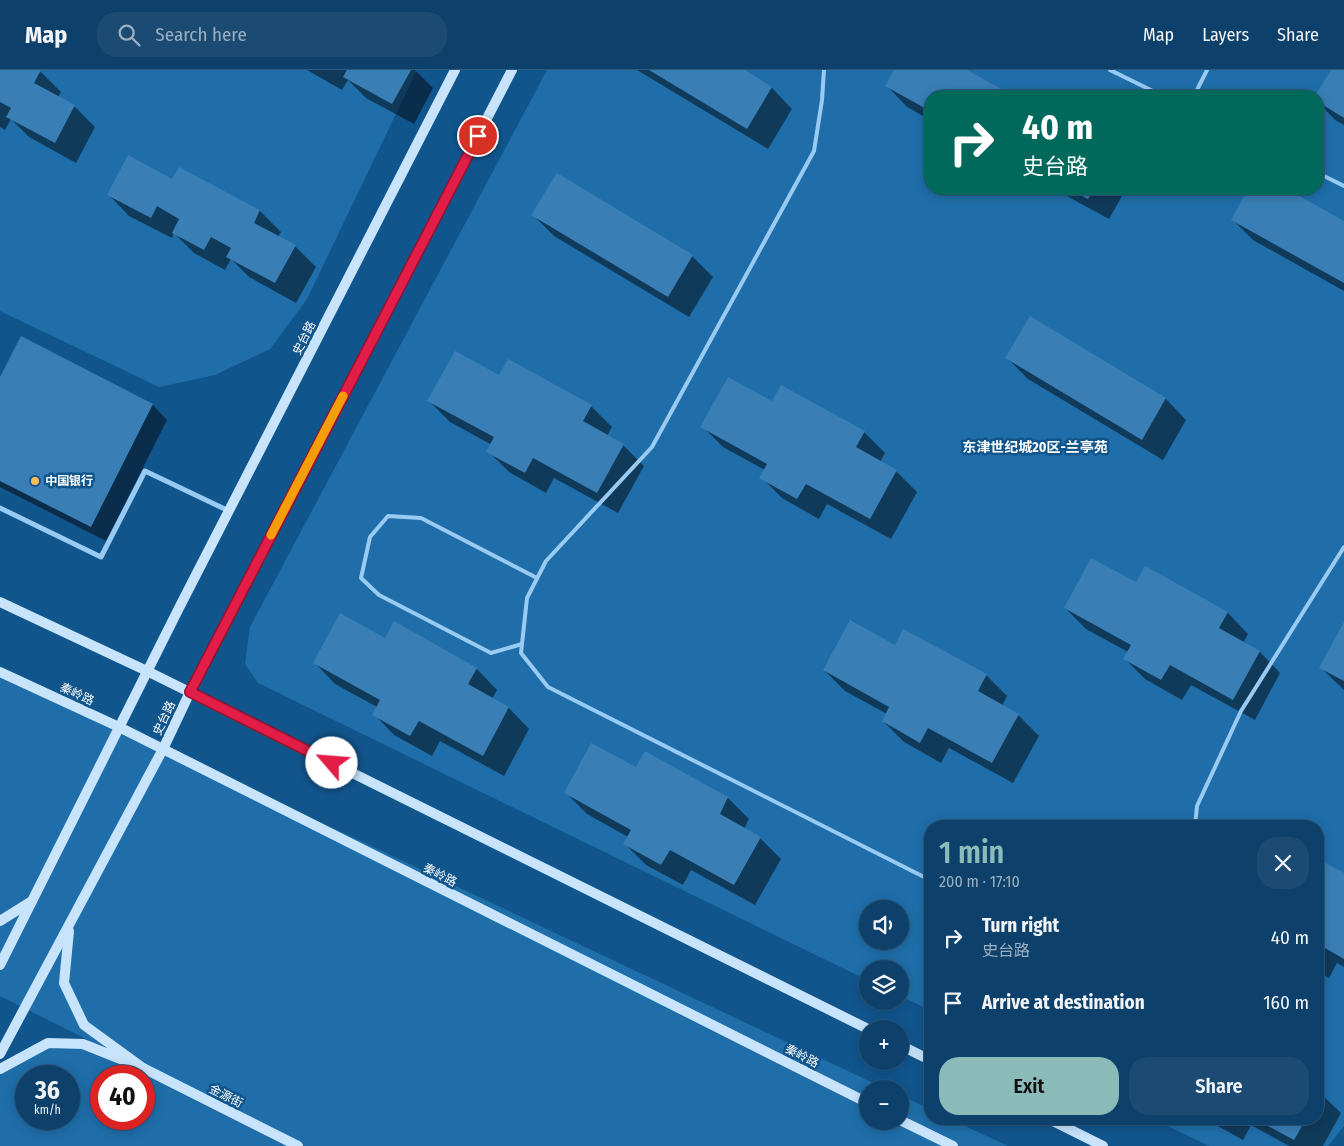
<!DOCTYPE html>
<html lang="en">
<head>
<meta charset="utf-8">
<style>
	:root { --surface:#0d406a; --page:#1b4b72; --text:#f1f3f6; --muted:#9aafc1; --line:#2d597e; --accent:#8bbbb9 }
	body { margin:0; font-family:"Fira Sans Condensed","Noto Sans SC",sans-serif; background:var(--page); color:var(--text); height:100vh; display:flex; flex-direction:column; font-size:19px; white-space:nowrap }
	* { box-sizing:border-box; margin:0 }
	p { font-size:16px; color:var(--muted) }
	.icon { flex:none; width:28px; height:28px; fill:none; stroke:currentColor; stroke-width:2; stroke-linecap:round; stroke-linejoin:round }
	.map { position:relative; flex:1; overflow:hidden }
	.side { position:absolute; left:924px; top:750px; width:400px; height:305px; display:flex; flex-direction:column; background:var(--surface); border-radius:20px; box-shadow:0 2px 12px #0003,0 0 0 1px var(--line) }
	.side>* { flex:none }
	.guide { position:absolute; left:924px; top:20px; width:400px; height:105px; border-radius:20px; box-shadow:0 2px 12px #0003,0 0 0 1px var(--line); background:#00695c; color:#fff; overflow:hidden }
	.buttons { position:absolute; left:859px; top:830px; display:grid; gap:10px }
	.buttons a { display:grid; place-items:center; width:50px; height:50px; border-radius:50%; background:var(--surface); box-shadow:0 2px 12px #0003,0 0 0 1px var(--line); font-size:25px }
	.speed { position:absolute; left:15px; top:995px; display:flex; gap:10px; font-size:25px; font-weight:700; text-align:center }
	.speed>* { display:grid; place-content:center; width:65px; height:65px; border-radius:50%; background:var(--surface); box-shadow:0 2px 12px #0003,0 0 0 1px var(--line); line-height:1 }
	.speed small { font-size:12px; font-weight:400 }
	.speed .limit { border:8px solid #d22; background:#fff; color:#111 }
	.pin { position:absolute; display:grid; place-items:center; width:42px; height:42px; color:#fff; margin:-21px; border:2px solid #fff; border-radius:50%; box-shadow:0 1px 5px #0007 }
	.me { position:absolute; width:55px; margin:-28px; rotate:297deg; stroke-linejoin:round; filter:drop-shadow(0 0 4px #0008) }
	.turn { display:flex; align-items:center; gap:18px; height:105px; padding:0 15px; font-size:22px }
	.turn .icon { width:65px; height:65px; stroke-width:2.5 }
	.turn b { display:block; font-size:35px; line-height:42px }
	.round { display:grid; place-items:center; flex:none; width:52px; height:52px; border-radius:20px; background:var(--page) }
	.overview { display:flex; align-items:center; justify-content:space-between; height:85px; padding:0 15px }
	h1 { font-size:30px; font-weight:600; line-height:38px; color:var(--accent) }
	.button { display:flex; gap:10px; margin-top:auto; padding:10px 15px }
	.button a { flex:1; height:58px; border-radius:20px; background:var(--accent); color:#111; font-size:20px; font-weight:600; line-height:58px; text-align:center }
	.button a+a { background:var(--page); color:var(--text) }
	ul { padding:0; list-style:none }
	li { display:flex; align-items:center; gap:15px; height:65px; padding:0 15px }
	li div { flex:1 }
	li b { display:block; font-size:19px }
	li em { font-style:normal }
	header { display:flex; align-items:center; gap:30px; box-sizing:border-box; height:70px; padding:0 25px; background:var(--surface); border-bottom:1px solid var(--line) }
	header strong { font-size:24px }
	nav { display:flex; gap:28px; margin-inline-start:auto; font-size:18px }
	.search { width:350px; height:45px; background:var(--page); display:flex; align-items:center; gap:12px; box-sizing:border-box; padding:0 18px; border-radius:20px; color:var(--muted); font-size:19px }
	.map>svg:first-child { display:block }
</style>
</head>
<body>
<header>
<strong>Map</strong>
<div class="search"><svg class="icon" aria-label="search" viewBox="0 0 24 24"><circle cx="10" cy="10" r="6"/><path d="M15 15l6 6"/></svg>Search here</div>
<nav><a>Map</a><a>Layers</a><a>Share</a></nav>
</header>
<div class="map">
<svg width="1344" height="1076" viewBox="0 0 1344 1076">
	<rect width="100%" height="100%" fill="#11558d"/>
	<!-- green -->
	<g fill="#1f6eaa" fill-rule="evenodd">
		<path d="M0,0H417L307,229L270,279L215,305L159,317L0,241Z"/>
		<path d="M547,0H1344V1056L1328,1076H1209L1153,1049H1318V756H930V940L900,926V899H868L867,910L258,613L245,594L250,557ZM930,26H1318V119H930ZM868,839H900V871H868Z"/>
		<path d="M0,601L886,1019H868V1051H900V1025L930,1039V1049H950L1008,1076H0V999L48,973L83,974L138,995L0,926ZM26,1006H69V1049H26ZM101,1006H144V1049H101Z"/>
	</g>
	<!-- shadow -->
	<g fill="#0007">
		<path d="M0,0L40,1L61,22L58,27L74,36L95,57L76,93L29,67L11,49L5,60L0,57Z"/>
		<path d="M307,0H415L433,18L414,54L366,28L348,10L342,20Z"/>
		<path d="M637,0H742L772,18L792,39L768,79Z"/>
		<path d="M896,0H964L1011,26H930V50L907,37L887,16Z"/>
		<path d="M1332,0H1344V55L1335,50L1318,32L1316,26Z"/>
		<path d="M179,98L260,141L281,162L278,167L295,176L316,197L296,233L249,207L231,189L225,200L194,183L174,163L172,168L129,146L109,125L173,111Z"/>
		<path d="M1054,119H1126L1109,149Z"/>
		<path d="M1249,119H1284L1344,152V221L1253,170L1232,149Z"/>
		<path d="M533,145L692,186L713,207L689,247L554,166Z"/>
		<path d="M1031,248L1166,329L1186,350L1163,390L1028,309L1007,288Z"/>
		<path d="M500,307L591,336L612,357L607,366L623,375L644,396L618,443L554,408L546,423L509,402L488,381L492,375L450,352L429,331Z"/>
		<path d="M0,310L153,335L167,350L106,471L0,417Z"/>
		<path d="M772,333L864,362L885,383L880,392L896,401L917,422L891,469L827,434L819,449L782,428L761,407L765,400L723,377L702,356Z"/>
		<path d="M1145,498L1228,543L1248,564L1243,573L1260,582L1280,603L1255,650L1191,615L1182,630L1145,609L1125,589L1128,582L1086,559L1065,538L1136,514Z"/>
		<path d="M1344,555V620L1321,598Z"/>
		<path d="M386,569L477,599L497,620L492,629L509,638L529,659L504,706L440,671L432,686L394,665L374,644L377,637L335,614L315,593Z"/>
		<path d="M895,576L986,605L1007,626L1002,636L1018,645L1039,666L1013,713L949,678L941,693L904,672L883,651L887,644L845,621L824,600Z"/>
		<path d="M646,683L728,728L749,749L744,759L760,768L781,789L755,835L691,800L683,815L646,795L625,774L628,767L587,744L566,723L637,699Z"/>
		<path d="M1318,790L1344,805V897L1337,893L1329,908L1318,902Z"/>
		<path d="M1318,1021L1341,1043L1323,1076H1289L1251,1055L1243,1070L1205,1049H1318Z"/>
	</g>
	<!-- building -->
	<g fill="#397fb6">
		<path d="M0,0H41L34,13L75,35L55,73L6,47L11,38L0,32Z"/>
		<path d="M347,0H411L392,34L343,7Z"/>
		<path d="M649,0H745L772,17L747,59Z"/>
		<path d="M894,0H967L1014,26H930V41L885,16Z"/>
		<path d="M1331,0H1344V48L1318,32V26H1315Z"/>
		<path d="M128,85L172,109L179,97L260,140L254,153L296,175L275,213L226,187L231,178L211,167L204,180L172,163L179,149L157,136L151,148L107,125Z"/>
		<path d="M557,103L693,185L668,227L531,145Z"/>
		<path d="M1069,119H1094L1088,129Z"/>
		<path d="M1248,119H1287L1344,151V213L1231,150Z"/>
		<path d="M1030,246L1166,328L1142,370L1005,288Z"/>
		<path d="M21,266L153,334L91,457L0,411V307Z"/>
		<path d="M455,281L499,305L508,289L592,335L583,351L624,374L597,423L533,388L525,403L486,382L494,367L427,331Z"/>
		<path d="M728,307L772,331L781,315L865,361L856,377L897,400L870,449L806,414L797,429L759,408L767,394L700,357Z"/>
		<path d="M1091,488L1136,512L1145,496L1228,542L1219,558L1260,581L1233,630L1170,595L1161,610L1123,589L1131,575L1064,538Z"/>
		<path d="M340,543L385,568L394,551L477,598L468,614L509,637L483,686L419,651L410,666L372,645L380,630L313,593Z"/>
		<path d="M850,550L895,575L903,559L987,604L978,621L1019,644L992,693L928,658L920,673L882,651L889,637L823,600Z"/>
		<path d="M1344,552V611L1319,598Z"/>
		<path d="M591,673L636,697L645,681L728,727L720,744L761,767L734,815L670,780L661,795L623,774L631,760L564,723Z"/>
		<path d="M1318,789L1344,803V889L1318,874Z"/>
		<path d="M1255,1049H1306L1294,1070Z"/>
	</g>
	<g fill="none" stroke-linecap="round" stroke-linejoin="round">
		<!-- lane -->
		<g stroke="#99cbf2" stroke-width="4">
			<path d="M824,0L822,30L814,81L652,377L546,491L527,528L521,583L548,617L930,810"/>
			<path d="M1110,0L1163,26"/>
			<path d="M1194,26L1207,0"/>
			<path d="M1318,103L1344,116"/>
			<path d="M522,574L491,583L379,525L361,508L370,467L388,446L421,448L537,508"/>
			<path d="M1195,756L1197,736L1241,641L1344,477"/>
		</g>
		<!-- street -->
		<path stroke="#99cbf2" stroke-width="5" d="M0,438L101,487L145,401L229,441"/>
		<!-- secondary -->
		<g stroke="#c7e4fc" stroke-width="10">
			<path d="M0,532L147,601L868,959"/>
			<path d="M0,602L119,657L868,1033"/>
			<path d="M0,851L32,831"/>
			<path d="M0,895L179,538L455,0"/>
			<path d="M900,975L930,990"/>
			<path d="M0,984L163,679L190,622L512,0"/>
			<path d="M143,998L298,1076"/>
			<path d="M0,999L48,973L83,974L143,998L84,955L64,913L69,861"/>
			<path d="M1049,1049L1103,1076"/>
			<path d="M900,1050L953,1076"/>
		</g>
	</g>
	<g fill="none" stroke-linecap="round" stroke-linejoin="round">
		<defs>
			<path id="route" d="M332,693L190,622L478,66"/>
		</defs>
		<!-- route casing -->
		<use href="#route" stroke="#92132f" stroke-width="12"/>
		<!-- route -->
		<use href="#route" stroke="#e11d48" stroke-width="9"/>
		<!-- slow -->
		<path stroke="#f59e0b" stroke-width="9" d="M271,465L343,326"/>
	</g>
	<!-- markers -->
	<circle fill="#ffbd5a" stroke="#11558d" stroke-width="2" cx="35" cy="411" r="5"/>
	<g text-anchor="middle" stroke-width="5" stroke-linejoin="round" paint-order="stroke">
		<!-- street labels -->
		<g font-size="12" fill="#fff" stroke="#11558d">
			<text transform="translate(304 268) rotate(-63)" y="4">史台路</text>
			<text transform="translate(77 624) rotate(25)" y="4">秦岭路</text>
			<text transform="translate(164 648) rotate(-65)" y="4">史台路</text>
			<text transform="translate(440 805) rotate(27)" y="4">秦岭路</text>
			<text transform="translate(802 986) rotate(27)" y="4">秦岭路</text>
			<text transform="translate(226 1026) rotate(27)" y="4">金源街</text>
		</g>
		<!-- poi labels -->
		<g font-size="12" font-weight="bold" fill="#fff" stroke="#11558d" text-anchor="start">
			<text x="45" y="415">中国银行</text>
		</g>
		<!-- neighbourhood labels -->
		<g font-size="14" font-weight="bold" fill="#fff" stroke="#11558d">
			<text x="1035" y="382">东津世纪城20区-兰亭苑</text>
		</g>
	</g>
</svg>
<div class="buttons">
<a><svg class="icon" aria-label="sound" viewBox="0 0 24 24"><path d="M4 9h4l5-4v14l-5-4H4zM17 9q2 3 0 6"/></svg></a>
<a><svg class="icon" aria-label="layers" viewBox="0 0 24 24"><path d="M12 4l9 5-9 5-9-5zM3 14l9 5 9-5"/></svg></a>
<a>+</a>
<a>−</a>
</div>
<div class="speed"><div>36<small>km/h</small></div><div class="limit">40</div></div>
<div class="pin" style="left:478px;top:66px;background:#d93025"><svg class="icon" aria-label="arrive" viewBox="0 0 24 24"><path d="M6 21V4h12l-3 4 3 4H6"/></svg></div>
<svg class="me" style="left:332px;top:693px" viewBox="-20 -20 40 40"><circle r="19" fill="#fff"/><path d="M0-13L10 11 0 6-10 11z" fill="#e11d48"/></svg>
<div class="guide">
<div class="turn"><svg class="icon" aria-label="right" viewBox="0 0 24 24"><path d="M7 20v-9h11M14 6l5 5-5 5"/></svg><div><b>40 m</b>史台路</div></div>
</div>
<section class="side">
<div class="overview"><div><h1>1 min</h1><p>200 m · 17:10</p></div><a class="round"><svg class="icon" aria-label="close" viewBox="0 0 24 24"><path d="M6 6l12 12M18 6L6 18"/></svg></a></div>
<ul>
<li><svg class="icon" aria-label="right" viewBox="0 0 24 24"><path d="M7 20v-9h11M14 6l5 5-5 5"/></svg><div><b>Turn right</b><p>史台路</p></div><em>40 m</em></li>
<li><svg class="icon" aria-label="arrive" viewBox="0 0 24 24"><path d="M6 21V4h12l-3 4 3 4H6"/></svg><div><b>Arrive at destination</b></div><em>160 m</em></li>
</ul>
<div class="button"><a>Exit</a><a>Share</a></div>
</section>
</div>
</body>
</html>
